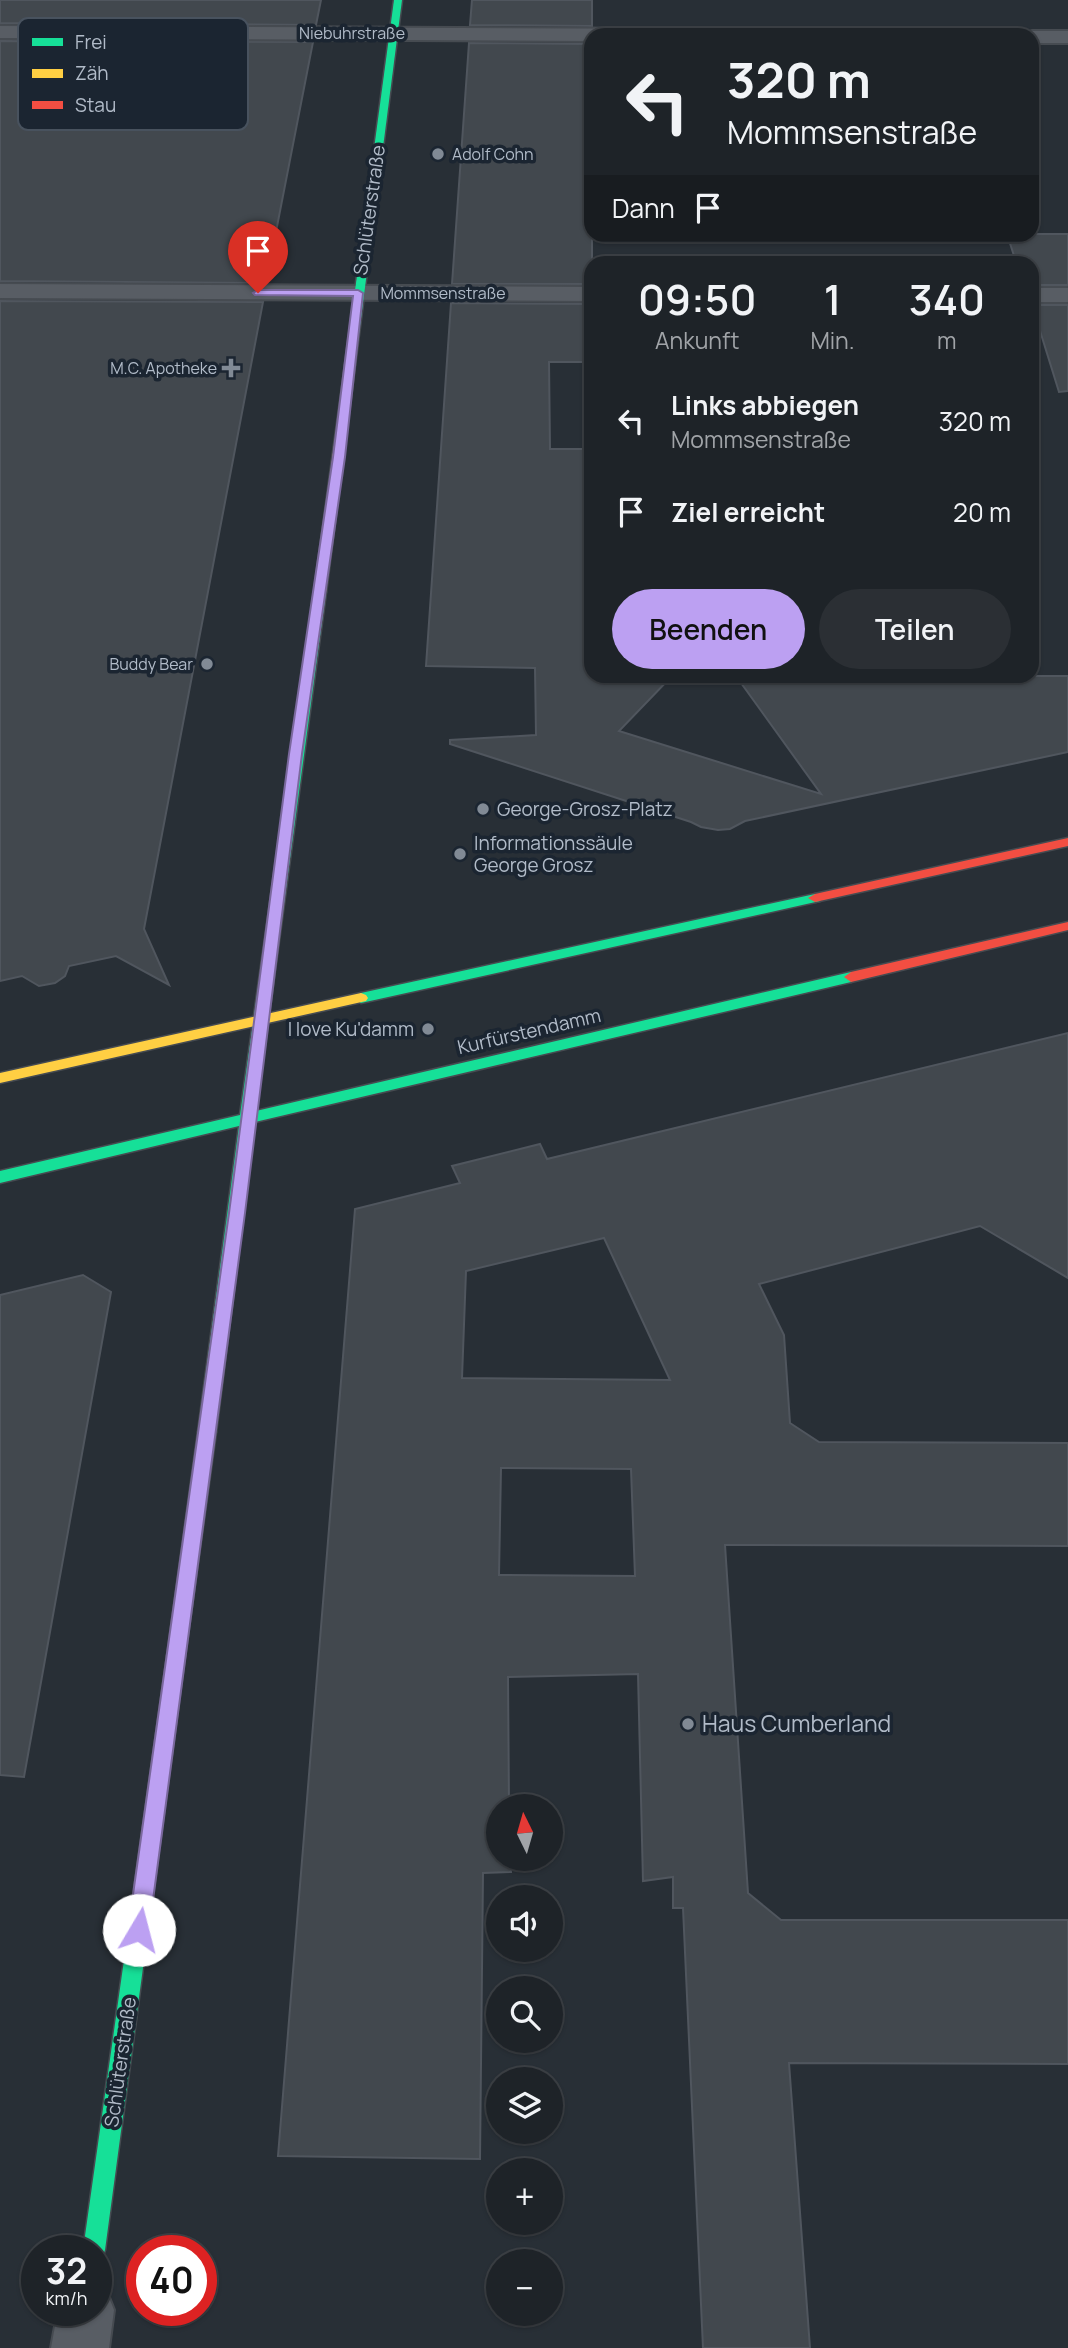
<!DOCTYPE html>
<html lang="de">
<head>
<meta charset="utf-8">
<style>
	:root { --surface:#1e2328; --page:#2b2f34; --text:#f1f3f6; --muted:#a1a4a8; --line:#3c4045; --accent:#bca0f2 }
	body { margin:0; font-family:Manrope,sans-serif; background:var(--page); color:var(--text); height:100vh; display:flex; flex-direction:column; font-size:26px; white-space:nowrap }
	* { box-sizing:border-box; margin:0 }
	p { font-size:23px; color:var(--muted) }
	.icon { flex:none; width:38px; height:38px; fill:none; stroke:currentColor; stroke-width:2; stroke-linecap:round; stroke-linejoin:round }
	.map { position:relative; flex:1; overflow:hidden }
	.sheet { position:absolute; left:584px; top:256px; width:455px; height:427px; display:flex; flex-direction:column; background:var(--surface); border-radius:21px; box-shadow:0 2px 5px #0004,0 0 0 2px var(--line) }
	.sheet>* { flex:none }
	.top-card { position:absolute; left:584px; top:28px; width:455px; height:214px; border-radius:21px; box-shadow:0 2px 5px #0004,0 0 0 2px var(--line); background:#1e2328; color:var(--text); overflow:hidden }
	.needle { width:46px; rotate:355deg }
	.controls { position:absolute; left:486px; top:1794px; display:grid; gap:14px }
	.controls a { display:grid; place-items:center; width:77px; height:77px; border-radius:50%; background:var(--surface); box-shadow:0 2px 5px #0004,0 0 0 2px var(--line); font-size:35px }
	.speed { position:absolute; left:21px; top:2235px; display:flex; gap:14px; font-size:35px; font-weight:700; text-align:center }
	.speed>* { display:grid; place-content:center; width:91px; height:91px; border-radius:50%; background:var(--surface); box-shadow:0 2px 5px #0004,0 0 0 2px var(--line); line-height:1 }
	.speed small { font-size:18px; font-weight:400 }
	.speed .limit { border:10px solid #d22; background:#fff; color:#111 }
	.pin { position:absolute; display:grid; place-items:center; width:60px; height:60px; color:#fff; margin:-72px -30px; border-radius:50% 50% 50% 0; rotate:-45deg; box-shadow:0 0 7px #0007 }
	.pin .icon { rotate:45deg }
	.me { position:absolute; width:77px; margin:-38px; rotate:8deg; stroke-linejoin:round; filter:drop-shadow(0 0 5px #0008) }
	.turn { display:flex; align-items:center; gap:24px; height:147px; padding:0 28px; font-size:32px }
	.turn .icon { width:91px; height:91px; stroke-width:2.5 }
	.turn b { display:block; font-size:49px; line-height:60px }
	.then { display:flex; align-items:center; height:66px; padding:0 28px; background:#0003; gap:14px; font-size:26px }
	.eta { display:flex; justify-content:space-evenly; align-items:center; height:119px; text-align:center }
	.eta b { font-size:42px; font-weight:600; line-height:49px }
	.primary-button { display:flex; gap:14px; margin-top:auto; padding:14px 28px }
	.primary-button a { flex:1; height:80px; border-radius:42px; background:var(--accent); color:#111; font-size:28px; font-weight:600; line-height:80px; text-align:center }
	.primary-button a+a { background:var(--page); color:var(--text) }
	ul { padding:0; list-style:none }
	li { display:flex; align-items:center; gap:21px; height:91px; padding:0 28px }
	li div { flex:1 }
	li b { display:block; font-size:26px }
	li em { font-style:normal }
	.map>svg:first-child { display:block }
</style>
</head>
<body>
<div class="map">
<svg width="1068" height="2348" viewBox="0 0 1068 2348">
	<rect width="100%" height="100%" fill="#282f36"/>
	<!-- building -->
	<g fill="#42484e" stroke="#50565e" stroke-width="2" fill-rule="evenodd">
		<path d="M0,0H321L316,25L0,23Z"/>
		<path d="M472,0H592V26L470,25Z"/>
		<path d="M0,41L313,42L266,283L0,281Z"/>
		<path d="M469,43L592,44V284H452Z"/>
		<path d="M1007,234H1068V285H1032V262H1016Z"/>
		<path d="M0,301L263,302L144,929L169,985L116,956L69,966L65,976L55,983L39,986L22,976L0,981Z"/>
		<path d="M451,303L592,304V362H549L550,449H592V676H672L619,731L821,794L736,676H1068V752L745,821L730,829L718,830L701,827L691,822L450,744V740L536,735L535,668L426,666Z"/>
		<path d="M1032,305H1068V391L1059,392Z"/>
		<path d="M1068,1033V1278L980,1226L759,1284L784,1335L790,1423L819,1442L1068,1443V1546L725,1545L748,1893L781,1920H1068V2064L789,2063L810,2348H703L683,1908H673V1877L643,1881L638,1674L508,1677L509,1806H499V1858H510L511,1872L483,1873L480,2159L278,2156L355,1209L460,1183L452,1166L540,1144L547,1159ZM604,1238L670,1380L462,1378L466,1271ZM501,1468L631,1469L635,1576L499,1575Z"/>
		<path d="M83,1275L111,1292L24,1777L0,1775V1295Z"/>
	</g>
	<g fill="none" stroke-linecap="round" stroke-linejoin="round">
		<defs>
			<g id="street">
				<path d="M0,26L703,29L710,31L713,35H592V41L0,38Z"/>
				<path d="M1032,31H1068V43H1032V35H1023Z"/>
				<path d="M0,284L592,287V301L0,298Z"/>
				<rect x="1032" y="288" width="36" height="14"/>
				<path d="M96,2286L106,2290L114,2310L109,2348H51L58,2310H96Z"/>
			</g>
			<g id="fast">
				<path d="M394,0H402L355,365L350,368L345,365Z"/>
				<path d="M320,588L326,592L256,1111L851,972L858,977L851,982L255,1122L216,1432L213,1437L207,1439L201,1437L198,1432L239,1126L0,1183V1171L240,1115L314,592Z"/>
				<path d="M815,894L820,895L822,898L820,901L361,1003L354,998L361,993Z"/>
				<path d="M176,1648L183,1650L185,1656L105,2250L102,2258L96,2261V2250H83L167,1656L169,1650Z"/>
			</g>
			<g id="slow">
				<path d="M350,362L355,365L326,592L320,596L314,592L345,365Z"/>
				<path d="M361,993L366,995L368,998L366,1001L0,1083V1073Z"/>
				<path d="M207,1425L213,1427L216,1432L185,1656L183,1662L176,1664L169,1662L167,1656L198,1432L201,1427Z"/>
			</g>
			<g id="jam">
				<path d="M1068,838V846L815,902L808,898L815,894Z"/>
				<path d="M1068,922V930L851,982L844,977L851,972Z"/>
			</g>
		</defs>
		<!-- street casing -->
		<use href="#street" stroke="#464b51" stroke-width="4"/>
		<!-- fast casing -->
		<use href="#fast" stroke="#464b51" stroke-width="3"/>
		<!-- slow casing -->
		<use href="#slow" stroke="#464b51" stroke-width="3"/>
		<!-- jam casing -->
		<use href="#jam" stroke="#464b51" stroke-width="3"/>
		<!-- street -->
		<use href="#street" fill="#585d64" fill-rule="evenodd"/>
		<!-- fast -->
		<use href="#fast" fill="#16e098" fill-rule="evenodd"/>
		<!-- slow -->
		<use href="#slow" fill="#ffcf43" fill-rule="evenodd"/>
		<!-- jam -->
		<use href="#jam" fill="#f24e42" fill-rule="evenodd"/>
	</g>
	<!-- route -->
	<path fill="#bca0f2" stroke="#7a689d" stroke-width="2" d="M258,290H358L363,293L345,457L302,754L245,1213L149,1930L146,1937L139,1940L132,1937L128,1930L229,1213L289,754L333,457L353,296L255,295L253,293Z"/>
	<!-- markers -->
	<g fill="#818a95" stroke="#1b2531" stroke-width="2.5">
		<circle cx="438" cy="154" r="7"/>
		<path d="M227.5 357.5h7v7h7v7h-7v7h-7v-7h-7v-7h7z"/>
		<circle cx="207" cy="664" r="7"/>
		<circle cx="483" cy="809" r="7"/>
		<circle cx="460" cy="854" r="7"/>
		<circle cx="428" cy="1029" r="7"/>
		<circle cx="688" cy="1724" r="7"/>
	</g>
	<g text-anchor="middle" stroke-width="7" stroke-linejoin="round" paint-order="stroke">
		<!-- far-street labels -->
		<g font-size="16" fill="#b1bbc8" stroke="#1b2531">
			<text x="352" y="39">Niebuhrstraße</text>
			<text x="443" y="299">Mommsenstraße</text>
		</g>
		<!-- far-poi labels -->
		<g font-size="16" fill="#b1bbc8" stroke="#1b2531" text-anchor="end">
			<text x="452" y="160" text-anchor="start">Adolf Cohn</text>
			<text x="217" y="374">M.C. Apotheke</text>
			<text x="193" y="670">Buddy Bear</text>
		</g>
		<!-- street labels -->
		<g font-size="19" fill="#b1bbc8" stroke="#1b2531">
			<text transform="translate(369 210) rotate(-82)" y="7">Schlüterstraße</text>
			<text transform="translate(529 1031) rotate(-13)" y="7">Kurfürstendamm</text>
			<text transform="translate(120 2062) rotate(-82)" y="7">Schlüterstraße</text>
		</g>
		<!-- poi labels -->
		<g font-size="19" fill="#b1bbc8" stroke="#1b2531" text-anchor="start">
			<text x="497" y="816">George-Grosz-Platz</text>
			<text x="474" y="850">Informationssäule<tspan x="474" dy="22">George Grosz</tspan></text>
			<text x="414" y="1036" text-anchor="end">I love Ku'damm</text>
		</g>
		<!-- near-poi labels -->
		<g font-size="23" fill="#b1bbc8" stroke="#1b2531" text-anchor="start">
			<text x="702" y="1732">Haus Cumberland</text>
		</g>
	</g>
	<!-- legend -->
	<rect x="18" y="18" width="230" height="112" rx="10" fill="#1b2531" stroke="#48525e" stroke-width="2"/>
	<rect x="32" y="38" width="31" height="8" fill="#16e098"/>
	<rect x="32" y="69" width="31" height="9" fill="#ffcf43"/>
	<rect x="32" y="101" width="31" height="8" fill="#f24e42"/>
	<g font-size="19" fill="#b1bbc8">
		<text x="75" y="49">Frei</text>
		<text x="75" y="80">Zäh</text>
		<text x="75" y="112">Stau</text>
	</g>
</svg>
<div class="controls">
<a><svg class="needle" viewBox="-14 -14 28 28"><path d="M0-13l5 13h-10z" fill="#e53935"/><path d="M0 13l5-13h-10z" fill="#a1a4a8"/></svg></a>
<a><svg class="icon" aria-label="sound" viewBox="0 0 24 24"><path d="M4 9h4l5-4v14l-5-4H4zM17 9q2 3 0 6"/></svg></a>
<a><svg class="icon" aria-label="search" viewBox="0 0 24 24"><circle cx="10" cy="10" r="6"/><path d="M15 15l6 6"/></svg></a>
<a><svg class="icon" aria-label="layers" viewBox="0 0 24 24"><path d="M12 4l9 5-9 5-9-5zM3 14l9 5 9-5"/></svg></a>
<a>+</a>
<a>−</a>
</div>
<div class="speed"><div>32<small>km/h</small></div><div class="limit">40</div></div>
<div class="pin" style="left:258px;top:293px;background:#d93025"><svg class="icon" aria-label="arrive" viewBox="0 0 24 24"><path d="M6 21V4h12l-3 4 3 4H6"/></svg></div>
<svg class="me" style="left:139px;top:1930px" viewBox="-20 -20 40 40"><circle r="19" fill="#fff"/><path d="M0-13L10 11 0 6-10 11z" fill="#bca0f2"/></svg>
<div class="top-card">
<div class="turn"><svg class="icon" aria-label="left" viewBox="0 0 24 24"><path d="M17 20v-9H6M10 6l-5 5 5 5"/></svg><div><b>320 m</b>Mommsenstraße</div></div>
<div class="then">Dann<svg class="icon" aria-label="arrive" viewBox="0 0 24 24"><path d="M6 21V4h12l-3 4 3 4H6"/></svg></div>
</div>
<section class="sheet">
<div class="eta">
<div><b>09:50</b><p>Ankunft</p></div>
<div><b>1</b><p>Min.</p></div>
<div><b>340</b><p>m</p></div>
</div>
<ul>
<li><svg class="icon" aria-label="left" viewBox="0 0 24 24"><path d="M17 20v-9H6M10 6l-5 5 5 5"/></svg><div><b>Links abbiegen</b><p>Mommsenstraße</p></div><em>320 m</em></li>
<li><svg class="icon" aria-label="arrive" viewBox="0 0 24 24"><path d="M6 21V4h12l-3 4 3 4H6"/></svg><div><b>Ziel erreicht</b></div><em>20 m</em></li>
</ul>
<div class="primary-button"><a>Beenden</a><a>Teilen</a></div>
</section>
</div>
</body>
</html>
